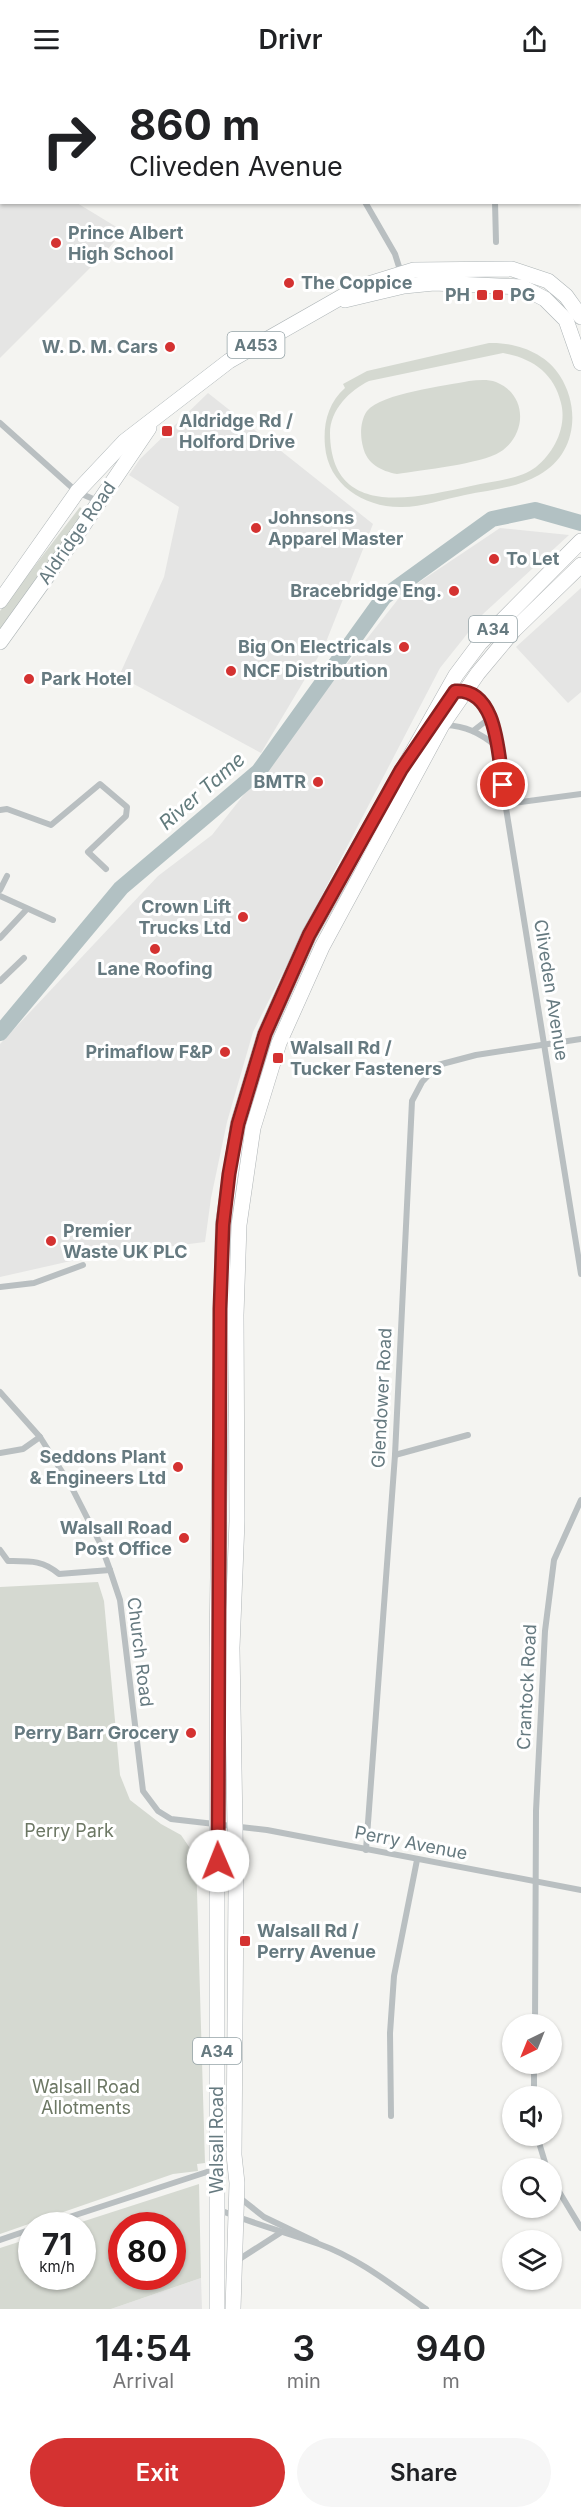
<!DOCTYPE html>
<html lang="en">
<head>
<meta charset="utf-8">
<style>
	:root { --surface:#fff; --page:#f6f6f6; --text:#202124; --muted:#757577; --accent:#d43231 }
	body { margin:0; font-family:Inter,sans-serif; background:var(--page); color:var(--text); height:100vh; display:flex; flex-direction:column; font-size:22px; white-space:nowrap }
	* { box-sizing:border-box; margin:0 }
	p { font-size:20px; color:var(--muted) }
	.icon { flex:none; width:33px; height:33px; fill:none; stroke:currentColor; stroke-width:2; stroke-linecap:round; stroke-linejoin:round }
	.map { position:relative; height:2231px; overflow:hidden }
	.details { display:flex; flex-direction:column; background:var(--surface); flex:1 }
	.details>* { flex:none }
	.guide { position:absolute; left:0px; top:0px; width:582px; height:126px; box-shadow:0 2px 4px #0004; background:#fff; color:var(--text); overflow:hidden }
	.needle { width:39px; rotate:223deg }
	.controls { position:absolute; left:502px; top:1936px; display:grid; gap:12px }
	.controls a { display:grid; place-items:center; width:60px; height:60px; border-radius:50%; background:var(--surface); box-shadow:0 2px 4px #0004; font-size:30px }
	.speed { position:absolute; left:18px; top:2134px; display:flex; gap:12px; font-size:30px; font-weight:700; text-align:center }
	.speed>* { display:grid; place-content:center; width:78px; height:78px; border-radius:50%; background:var(--surface); box-shadow:0 2px 4px #0004; line-height:1 }
	.speed small { font-size:15px; font-weight:400 }
	.speed .limit { border:9px solid #d22; background:#fff; color:#111 }
	.pin { position:absolute; display:grid; place-items:center; width:51px; height:51px; color:#fff; margin:-26px; border:3px solid #fff; border-radius:50%; box-shadow:0 2px 6px #0007 }
	.me { position:absolute; width:66px; margin:-33px; rotate:359deg; stroke-linejoin:round; filter:drop-shadow(0 0 4px #0008) }
	.turn { display:flex; align-items:center; gap:21px; height:126px; padding:0 30px; font-size:27px }
	.turn .icon { width:78px; height:78px; stroke-width:2.5 }
	.turn b { display:block; font-size:42px; line-height:51px }
	.eta { display:flex; justify-content:space-evenly; align-items:center; height:102px; text-align:center }
	.eta b { font-size:36px; font-weight:600; line-height:42px }
	.primary-button { display:flex; gap:12px; margin-top:auto; padding:12px 30px }
	.primary-button a { flex:1; height:69px; border-radius:36px; background:var(--accent); color:#fff; font-size:24px; font-weight:600; line-height:69px; text-align:center }
	.primary-button a+a { background:var(--page); color:var(--text) }
	header { display:flex; justify-content:space-between; align-items:center; height:78px; padding:0 30px; background:var(--surface); font-size:27px; font-weight:600 }
	.map>svg:first-child { display:block }
</style>
</head>
<body>
<header><svg class="icon" aria-label="menu" viewBox="0 0 24 24"><path d="M4 6h16M4 12h16M4 18h16"/></svg>Drivr<svg class="icon" aria-label="share" viewBox="0 0 24 24"><path d="M12 15V3M7 8l5-5 5 5M5 13v7h14v-7"/></svg></header>
<div class="map">
<svg width="581" height="2231" viewBox="0 0 581 2231">
	<rect width="100%" height="100%" fill="#f4f4f1"/>
	<!-- built -->
	<g fill="#e5e5e4">
		<path d="M0,63L2,124L77,125L123,153L103,177L0,280Z"/>
		<path d="M208,315L373,446L324,569L261,675L119,598L164,499L179,429L129,397L140,381Z"/>
		<path d="M500,450L569,457L483,536L440,590L325,811L253,954L227,1044L211,1120L205,1164L93,1178L0,1199V966L158,798L212,757L403,515Z"/>
		<path d="M581,510V614L568,625L516,569Z"/>
		<path d="M201,2200L202,2231H111Z"/>
	</g>
	<!-- green -->
	<g fill="#d5d9d1" fill-rule="evenodd">
		<path d="M489,265C516,264 546,275 560,298C581,331 576,377 539,397C517,410 489,412 465,417C445,421 422,429 402,429C365,430 328,407 325,368C323,346 328,325 345,310L343,306L367,293ZM503,275C532,280 554,295 561,325C567,348 555,374 536,389C519,402 492,403 471,408C415,420 331,442 330,355C330,332 350,312 369,303Z"/>
		<path d="M469,303C478,302 488,301 496,304C528,317 527,357 500,374C481,386 422,392 397,396C381,393 367,386 363,369C360,358 360,343 367,333C382,315 445,308 469,303Z"/>
		<path d="M80,429L85,434L0,559V533Z"/>
		<path d="M98,1504L104,1523L120,1697L130,1722L161,1746L181,1757L196,1779L205,2085L197,2086L198,2093L173,2096L0,2156V1509Z"/>
		<path d="M199,2106L201,2200L111,2231H0V2170L31,2160L32,2199H82V2148H69ZM122,2148H172V2199H122Z"/>
	</g>
	<g fill="none" stroke-linecap="round" stroke-linejoin="round">
		<!-- river -->
		<path stroke="#b2c1c3" stroke-width="16" d="M0,955L121,810L259,693L384,519L492,441L535,432L581,445"/>
		<defs>
			<g id="primary">
				<path d="M345,222L404,208L434,205L522,209L545,221L566,242L581,285"/>
				<path d="M0,523L77,414L125,363L229,283L359,209L414,192L512,191L548,203L566,218L581,239"/>
				<path d="M0,564L76,458L149,350"/>
			</g>
			<g id="trunk">
				<path d="M217,2231V1570L223,1147L238,1046L265,956L309,857L456,597L480,565L581,463"/>
				<path d="M233,2231L237,2105L234,2077L236,1810L232,1570L237,1443L236,1237L239,1147L253,1050L279,965L322,869L442,647L478,595L514,552L581,487"/>
			</g>
		</defs>
		<!-- primary casing -->
		<use href="#primary" stroke="#adb4b6" stroke-width="16"/>
		<!-- trunk casing -->
		<use href="#trunk" stroke="#afb4b6" stroke-width="16"/>
		<!-- minor -->
		<g stroke="#b9bfc1" stroke-width="6">
			<path d="M489,0V2"/>
			<path d="M400,2L401,0"/>
			<path d="M580,50H581"/>
			<path d="M365,124L395,176L401,195"/>
			<path d="M495,124L496,164"/>
			<path d="M0,345L77,414L98,423"/>
			<path d="M451,619L455,613C483,611 497,644 496,668L581,1196"/>
			<path d="M445,647C466,648 480,655 496,668"/>
			<path d="M473,653L491,639"/>
			<path d="M506,726L581,716"/>
			<path d="M0,732L7,731L51,747L100,706L127,729L126,738L88,774L106,791"/>
			<path d="M0,812L7,798"/>
			<path d="M0,818L53,842"/>
			<path d="M0,860L27,831"/>
			<path d="M0,903L24,880"/>
			<path d="M0,1209L34,1205L83,1187"/>
			<path d="M0,1314L40,1359L71,1408L101,1467L110,1492L120,1522L143,1713L158,1733L171,1741L267,1752L581,1812"/>
			<path d="M0,1375L23,1371L40,1359"/>
			<path d="M395,1377L468,1357"/>
			<path d="M0,1472L8,1483C30,1483 43,1482 59,1496L110,1492"/>
			<path d="M366,1772L395,1377L412,1023L422,1004L438,987L476,977L581,961"/>
			<path d="M535,1947L536,1733L545,1553L554,1482L581,1422"/>
			<path d="M534,2019V1986"/>
			<path d="M391,2038L390,1955L394,1898L417,1782"/>
			<path d="M537,2058L547,2091"/>
			<path d="M552,2102L581,2150"/>
			<path d="M240,2120L264,2139L316,2164"/>
			<path d="M217,2131C251,2145 285,2154 319,2166C358,2180 392,2207 426,2231"/>
			<path d="M42,2148L216,2091"/>
			<path d="M0,2162L32,2151"/>
			<path d="M238,2182L280,2155"/>
		</g>
		<!-- primary -->
		<use href="#primary" stroke="#fff" stroke-width="15"/>
		<!-- trunk -->
		<use href="#trunk" stroke="#fff" stroke-width="15"/>
	</g>
	<g fill="none" stroke-linecap="round" stroke-linejoin="round">
		<defs>
			<path id="route" d="M218,1783L220,1231L223,1147L229,1096L238,1046L265,956L309,857L401,692L455,613C498,610 498,677 503,707"/>
		</defs>
		<!-- route casing -->
		<use href="#route" stroke="#8a2020" stroke-width="15"/>
		<!-- route -->
		<use href="#route" stroke="#d43231" stroke-width="10"/>
	</g>
	<!-- markers -->
	<g fill="#d43231" stroke="#fff" stroke-width="2">
		<circle cx="56" cy="165" r="6"/>
		<circle cx="289" cy="205" r="6"/>
		<rect x="476" y="211" width="12" height="12" rx="3"/>
		<rect x="492" y="211" width="12" height="12" rx="3"/>
		<circle cx="170" cy="269" r="6"/>
		<rect x="161" y="347" width="12" height="12" rx="3"/>
		<circle cx="256" cy="450" r="6"/>
		<circle cx="494" cy="481" r="6"/>
		<circle cx="454" cy="513" r="6"/>
		<circle cx="404" cy="569" r="6"/>
		<circle cx="231" cy="593" r="6"/>
		<circle cx="29" cy="601" r="6"/>
		<circle cx="318" cy="704" r="6"/>
		<circle cx="243" cy="839" r="6"/>
		<circle cx="155" cy="871" r="6"/>
		<circle cx="225" cy="974" r="6"/>
		<rect x="272" y="974" width="12" height="12" rx="3"/>
		<circle cx="51" cy="1163" r="6"/>
		<circle cx="178" cy="1389" r="6"/>
		<circle cx="184" cy="1460" r="6"/>
		<circle cx="191" cy="1655" r="6"/>
		<rect x="239" y="1857" width="12" height="12" rx="3"/>
	</g>
	<g text-anchor="middle" stroke-width="6" stroke-linejoin="round" paint-order="stroke">
		<!-- shield labels -->
		<g fill="#fff" stroke="#94a2a6" stroke-width="1.5">
			<rect x="227.5" y="254" width="57" height="26" rx="4.5"/>
			<rect x="469" y="538" width="48" height="26" rx="4.5"/>
			<rect x="193" y="1960" width="48" height="26" rx="4.5"/>
		</g>
		<g font-size="16" font-weight="bold" fill="#667a80">
			<text x="256" y="273">A453</text>
			<text x="493" y="557">A34</text>
			<text x="217" y="1979">A34</text>
		</g>
		<!-- poi labels -->
		<g font-size="18" font-weight="bold" fill="#667a80" stroke="#fff" text-anchor="start">
			<text x="68" y="161">Prince Albert<tspan x="68" dy="21">High School</tspan></text>
			<text x="301" y="211">The Coppice</text>
			<text x="470" y="223" text-anchor="end">PH</text>
			<text x="510" y="223">PG</text>
			<text x="158" y="275" text-anchor="end">W. D. M. Cars</text>
			<text x="179" y="349">Aldridge Rd /<tspan x="179" dy="21">Holford Drive</tspan></text>
			<text x="268" y="446">Johnsons<tspan x="268" dy="21">Apparel Master</tspan></text>
			<text x="506" y="487">To Let</text>
			<text x="442" y="519" text-anchor="end">Bracebridge Eng.</text>
			<text x="392" y="575" text-anchor="end">Big On Electricals</text>
			<text x="243" y="599">NCF Distribution</text>
			<text x="41" y="607">Park Hotel</text>
			<text x="306" y="710" text-anchor="end">BMTR</text>
			<text x="231" y="835" text-anchor="end">Crown Lift<tspan x="231" dy="21">Trucks Ltd</tspan></text>
			<text x="155" y="897" text-anchor="middle">Lane Roofing</text>
			<text x="290" y="976">Walsall Rd /<tspan x="290" dy="21">Tucker Fasteners</tspan></text>
			<text x="213" y="980" text-anchor="end">Primaflow F&amp;P</text>
			<text x="63" y="1159">Premier<tspan x="63" dy="21">Waste UK PLC</tspan></text>
			<text x="166" y="1385" text-anchor="end">Seddons Plant<tspan x="166" dy="21">&amp; Engineers Ltd</tspan></text>
			<text x="172" y="1456" text-anchor="end">Walsall Road<tspan x="172" dy="21">Post Office</tspan></text>
			<text x="179" y="1661" text-anchor="end">Perry Barr Grocery</text>
			<text x="257" y="1859">Walsall Rd /<tspan x="257" dy="21">Perry Avenue</tspan></text>
		</g>
		<!-- street labels -->
		<g font-size="18" fill="#667a80" stroke="#fff">
			<text transform="translate(77 455) rotate(-55)" y="6">Aldridge Road</text>
			<text transform="translate(551 912) rotate(81)" y="6">Cliveden Avenue</text>
			<text transform="translate(382 1320) rotate(-87)" y="6">Glendower Road</text>
			<text transform="translate(140 1574) rotate(83)" y="6">Church Road</text>
			<text transform="translate(527 1609) rotate(-87)" y="6">Crantock Road</text>
			<text transform="translate(411 1765) rotate(11)" y="6">Perry Avenue</text>
			<text transform="translate(217 2062) rotate(-90)" y="6">Walsall Road</text>
		</g>
		<!-- park labels -->
		<g font-size="18" fill="#6c7764" stroke="#fff">
			<text x="69" y="1759">Perry Park</text>
			<text x="86" y="2015">Walsall Road<tspan x="86" dy="21">Allotments</tspan></text>
		</g>
		<!-- water labels -->
		<g font-size="20" font-style="italic" fill="#627b7d" stroke="#fff">
			<text transform="translate(202 713) rotate(-41)" y="7">River Tame</text>
		</g>
	</g>
</svg>
<div class="controls">
<a><svg class="needle" viewBox="-14 -14 28 28"><path d="M0-13l5 13h-10z" fill="#e53935"/><path d="M0 13l5-13h-10z" fill="#757577"/></svg></a>
<a><svg class="icon" aria-label="sound" viewBox="0 0 24 24"><path d="M4 9h4l5-4v14l-5-4H4zM17 9q2 3 0 6"/></svg></a>
<a><svg class="icon" aria-label="search" viewBox="0 0 24 24"><circle cx="10" cy="10" r="6"/><path d="M15 15l6 6"/></svg></a>
<a><svg class="icon" aria-label="layers" viewBox="0 0 24 24"><path d="M12 4l9 5-9 5-9-5zM3 14l9 5 9-5"/></svg></a>
</div>
<div class="speed"><div>71<small>km/h</small></div><div class="limit">80</div></div>
<div class="pin" style="left:503px;top:707px;background:#d93025"><svg class="icon" aria-label="arrive" viewBox="0 0 24 24"><path d="M6 21V4h12l-3 4 3 4H6"/></svg></div>
<svg class="me" style="left:218px;top:1783px" viewBox="-20 -20 40 40"><circle r="19" fill="#fff"/><path d="M0-13L10 11 0 6-10 11z" fill="#d43231"/></svg>
<div class="guide">
<div class="turn"><svg class="icon" aria-label="right" viewBox="0 0 24 24"><path d="M7 20v-9h11M14 6l5 5-5 5"/></svg><div><b>860 m</b>Cliveden Avenue</div></div>
</div>
</div>
<section class="details">
<div class="eta">
<div><b>14:54</b><p>Arrival</p></div>
<div><b>3</b><p>min</p></div>
<div><b>940</b><p>m</p></div>
</div>
<div class="primary-button"><a>Exit</a><a>Share</a></div>
</section>
</body>
</html>
